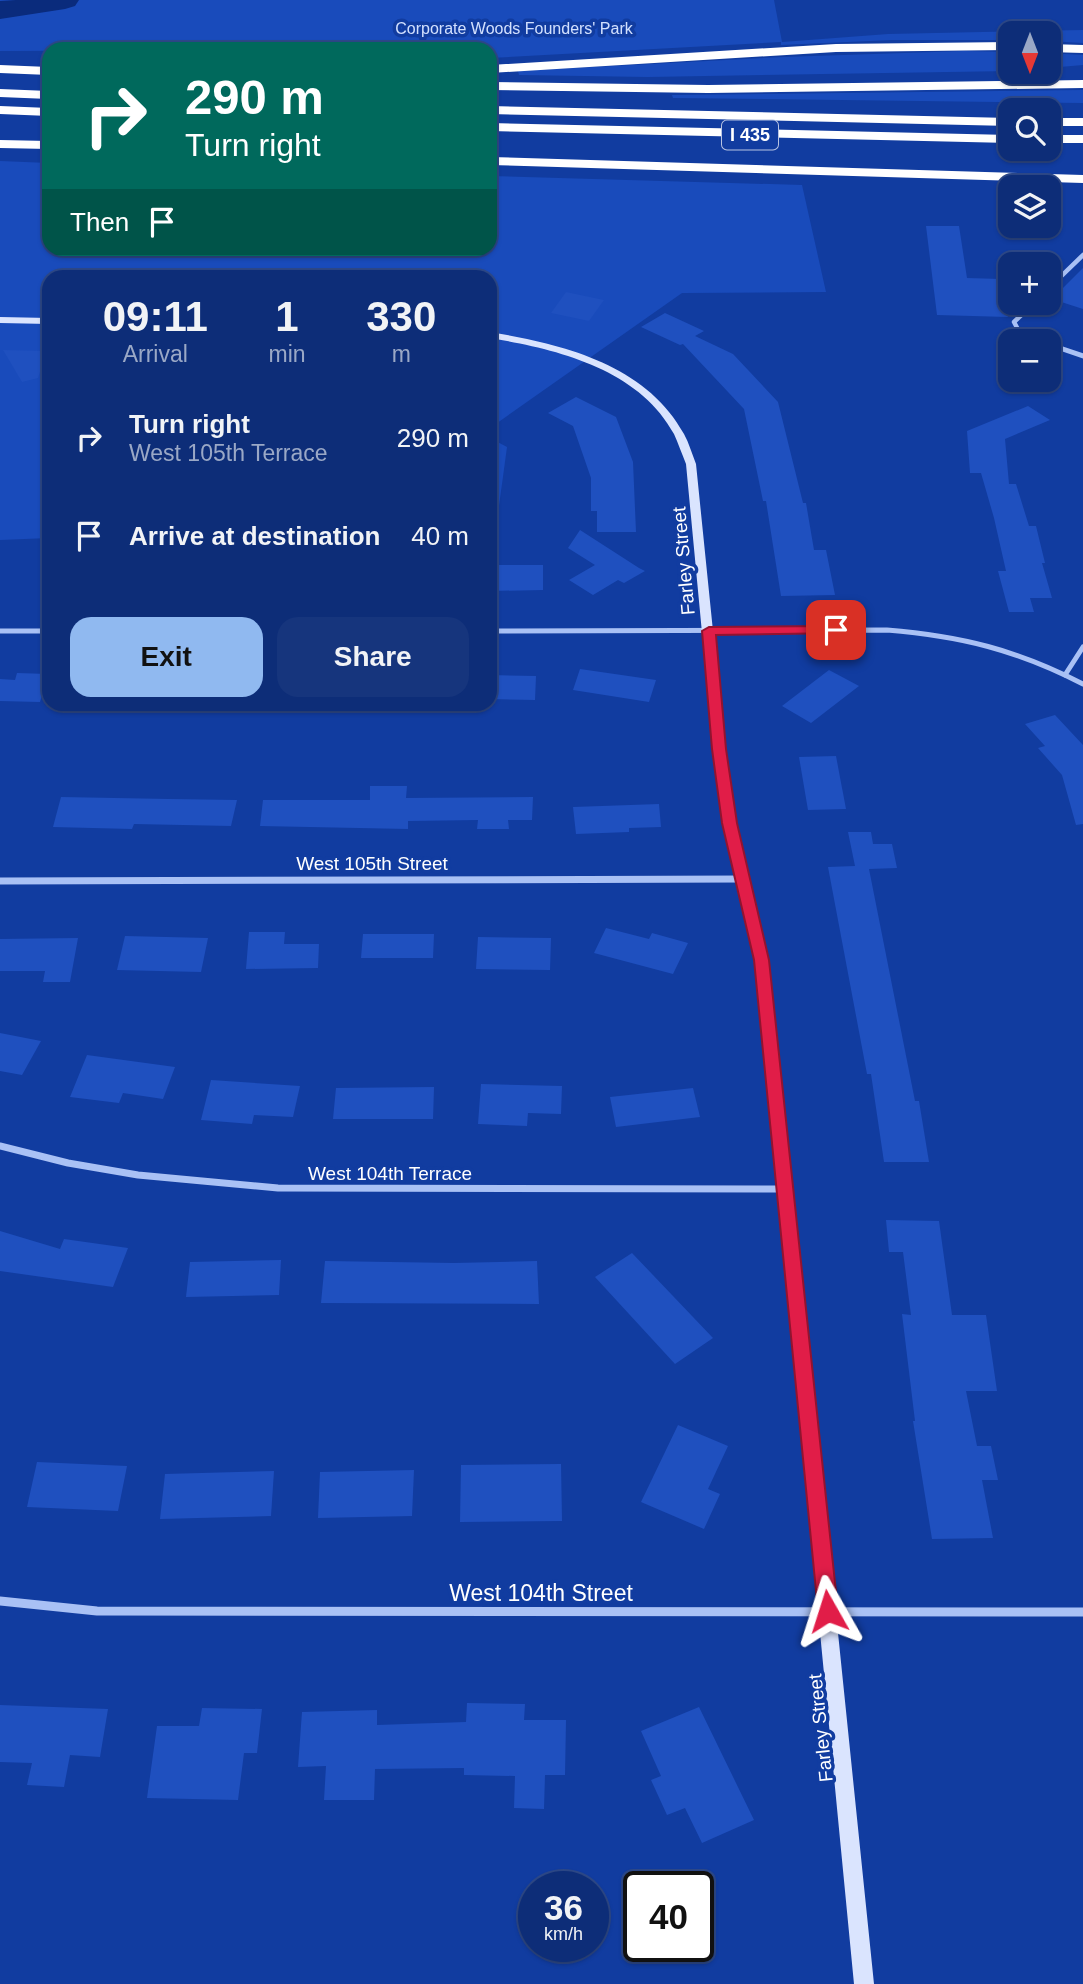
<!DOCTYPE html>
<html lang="en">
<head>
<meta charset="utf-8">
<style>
	:root { --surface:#0d2d78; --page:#16357d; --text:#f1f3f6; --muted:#9aa8c6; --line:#2d498a; --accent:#90b9f0 }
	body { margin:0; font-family:Helvetica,sans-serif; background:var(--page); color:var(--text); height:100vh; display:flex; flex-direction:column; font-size:26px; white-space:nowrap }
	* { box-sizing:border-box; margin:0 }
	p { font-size:23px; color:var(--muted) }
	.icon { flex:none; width:38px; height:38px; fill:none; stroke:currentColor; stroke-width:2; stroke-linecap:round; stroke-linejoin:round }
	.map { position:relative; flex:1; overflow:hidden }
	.sheet { position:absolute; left:42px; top:270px; width:455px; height:441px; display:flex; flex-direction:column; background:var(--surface); border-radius:21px; box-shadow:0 2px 5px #0004,0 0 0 2px var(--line) }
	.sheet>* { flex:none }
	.guide { position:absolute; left:42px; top:42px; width:455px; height:214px; border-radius:21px; box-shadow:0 2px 5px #0004,0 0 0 2px var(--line); background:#00695c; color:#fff; overflow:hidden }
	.needle { width:46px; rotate:180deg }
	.fabs { position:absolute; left:998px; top:21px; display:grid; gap:14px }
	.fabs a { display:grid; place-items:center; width:63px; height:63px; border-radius:14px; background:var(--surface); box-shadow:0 2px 5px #0004,0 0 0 2px var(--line); font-size:35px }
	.speed { position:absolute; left:518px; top:1871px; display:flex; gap:14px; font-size:35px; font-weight:700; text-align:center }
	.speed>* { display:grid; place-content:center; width:91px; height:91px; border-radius:50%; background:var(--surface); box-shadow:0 2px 5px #0004,0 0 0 2px var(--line); line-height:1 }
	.speed small { font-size:18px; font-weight:400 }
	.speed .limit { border:4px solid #111; border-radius:10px; background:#fff; color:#111 }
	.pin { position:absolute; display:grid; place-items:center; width:60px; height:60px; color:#fff; margin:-30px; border-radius:14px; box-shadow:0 4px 10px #0006 }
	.me { position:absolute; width:77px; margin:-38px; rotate:354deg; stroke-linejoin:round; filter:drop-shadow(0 0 5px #0008) }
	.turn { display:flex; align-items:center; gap:24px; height:147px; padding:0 28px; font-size:32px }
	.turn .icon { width:91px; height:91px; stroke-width:2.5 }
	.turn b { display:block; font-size:49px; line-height:60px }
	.then { display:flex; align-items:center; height:66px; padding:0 28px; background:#0003; gap:14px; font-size:26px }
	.eta { display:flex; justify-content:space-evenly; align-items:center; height:119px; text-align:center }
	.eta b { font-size:42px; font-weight:700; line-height:49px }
	.action { display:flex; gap:14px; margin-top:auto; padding:14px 28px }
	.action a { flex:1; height:80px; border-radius:21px; background:var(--accent); color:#111; font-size:28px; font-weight:700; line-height:80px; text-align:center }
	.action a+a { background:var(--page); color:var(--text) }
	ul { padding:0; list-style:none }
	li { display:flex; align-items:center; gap:21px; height:98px; padding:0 28px }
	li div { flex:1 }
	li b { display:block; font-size:26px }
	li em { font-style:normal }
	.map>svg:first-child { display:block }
</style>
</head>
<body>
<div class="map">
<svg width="1083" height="1984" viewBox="0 0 1083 1984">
	<rect width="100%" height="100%" fill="#113ca0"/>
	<!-- green -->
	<g fill="#194bbb">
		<path d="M0,0H774L782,42L888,34L1083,30V43L1048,41V33H1010V40H892L781,45V42L490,58V49L0,51Z"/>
		<path d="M964,51L1010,52V71L648,77L519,75L518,71L783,57Z"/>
		<path d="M1048,53L1083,55V65L1048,68Z"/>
		<path d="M1083,90V103L673,98L672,95Z"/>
		<path d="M0,161L49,163V248H490V176L802,185L826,292L682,293L490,428V276H49V538L0,540Z"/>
		<path d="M490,438L507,447L496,528H490Z"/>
	</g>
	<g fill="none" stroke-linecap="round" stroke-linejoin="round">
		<!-- river -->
		<path fill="#0a2b7c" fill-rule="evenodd" d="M16,0H79L75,6L65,9L0,19V1Z"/>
	</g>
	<!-- building -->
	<g fill="#1f50bf">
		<path d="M926,226H959L967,278L1000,279L1008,317L937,315Z"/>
		<path d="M1083,268V309L1052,299Z"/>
		<path d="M566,292L604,300L589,321L551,313Z"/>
		<path d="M665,313L704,331L695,336L733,354L778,402L803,503H806L814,550H826L835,595L781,596L766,501H763L744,409L683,344L680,345L641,327Z"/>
		<path d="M3,350L47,351L38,378L22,382Z"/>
		<path d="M576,397L616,417L633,462L636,532H597V511H591V478L573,426L548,413Z"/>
		<path d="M1028,406L1050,420L1005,439L1009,484H1016L1029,526H1036L1045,563H1042L1052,598H1030L1034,612H1009L998,571H1006L994,518L981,473H970L967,431Z"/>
		<path d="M580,530L639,568L645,571L624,583L618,580L593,595L569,580L595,565L568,548Z"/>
		<path d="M490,565H543V590L490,591Z"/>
		<path d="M580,669L656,680L649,702L573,690Z"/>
		<path d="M829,670L859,686L811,723L782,706Z"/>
		<path d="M17,673L48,674L40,702L0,701V679L15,680Z"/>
		<path d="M490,675L536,676L535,700L490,699Z"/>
		<path d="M1055,715L1083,745V824L1076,825L1062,775L1038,748L1045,746L1025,724Z"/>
		<path d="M836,756L846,809L808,810L799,757Z"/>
		<path d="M370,786H407L406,798L533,797L532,820H508L509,829H477L478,820L408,821V829L260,826L263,800H370Z"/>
		<path d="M61,797L169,799L237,800L231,826L134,824L132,829L53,827Z"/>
		<path d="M659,804L661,827L629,828V832L576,834L573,807Z"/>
		<path d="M848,832H871L873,844H892L897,868L869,869L915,1101H919L929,1162H884L871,1074H867L828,867L855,866Z"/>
		<path d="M606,928L649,939L652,933L688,943L673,974L594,953Z"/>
		<path d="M249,932H285L284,944H319L318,968L246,969Z"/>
		<path d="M363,934H434L433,958H361Z"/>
		<path d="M125,936L208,938L201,972L117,970Z"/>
		<path d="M478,937L551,938L550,970L476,969Z"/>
		<path d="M78,938L70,982H43L45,971H0V939Z"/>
		<path d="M0,1033L41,1041L22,1075L0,1071Z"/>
		<path d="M87,1055L175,1067L163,1099L123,1093L119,1103L70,1097Z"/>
		<path d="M211,1080L300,1086L293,1117L254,1115L252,1124L201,1120Z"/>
		<path d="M481,1084L562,1086L561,1114L528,1113L527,1126L478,1124Z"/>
		<path d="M434,1087L433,1119H333L336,1088Z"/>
		<path d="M693,1088L700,1117L616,1127L610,1097Z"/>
		<path d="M886,1220L939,1221L952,1315H986L997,1391H966L977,1446H991L998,1480H982L993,1538L932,1539L913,1421H915L902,1314L911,1315L903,1252H889Z"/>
		<path d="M0,1231L60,1249L64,1239L128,1248L113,1287L0,1271Z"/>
		<path d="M632,1253L713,1338L675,1364L595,1277Z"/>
		<path d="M281,1260L279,1295L186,1297L190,1262Z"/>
		<path d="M325,1261L454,1263L537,1261L539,1304L321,1303Z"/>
		<path d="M678,1425L728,1446L708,1489L720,1494L704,1529L641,1502Z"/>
		<path d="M37,1462L127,1466L118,1511L27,1507Z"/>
		<path d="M561,1464L562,1521L460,1522L461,1465Z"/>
		<path d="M414,1470L412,1516L318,1518L320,1472Z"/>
		<path d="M274,1471L271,1516L160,1519L165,1474Z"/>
		<path d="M467,1703L525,1704L524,1720H566L565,1775H545L544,1809L514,1808L515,1776L464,1775V1768L375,1769L374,1800H324L326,1766L298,1767L302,1712L377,1710V1725L466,1722Z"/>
		<path d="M0,1705L108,1709L100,1757L70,1755L64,1787L27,1785L32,1763L0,1762Z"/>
		<path d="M699,1707L754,1820L702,1843L685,1808L667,1815L651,1780L661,1776L641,1731Z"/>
		<path d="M202,1708L262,1709L257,1753H244L238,1800L147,1798L157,1726H199Z"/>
	</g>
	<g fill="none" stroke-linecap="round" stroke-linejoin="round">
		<!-- street-far3 -->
		<g stroke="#a9c1f5" stroke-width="4.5">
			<path d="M1048,289L1083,255"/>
			<path d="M1027,337L1021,335L1014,322L1034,303"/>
		</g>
		<!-- street-far2 -->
		<g stroke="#a9c1f5" stroke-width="5">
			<path d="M1022,335L1039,341"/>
			<path d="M1048,344L1083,356"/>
			<path d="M0,631H49"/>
			<path d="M490,631L887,630C961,636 1017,650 1083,684"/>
			<path d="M1065,675L1083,647"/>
		</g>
		<!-- street-far1 -->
		<g stroke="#a9c1f5" stroke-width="7">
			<path d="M0,881L743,879"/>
			<path d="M0,1146L68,1163L138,1175L278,1188L784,1189"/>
		</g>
		<!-- street -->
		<path stroke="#a9c1f5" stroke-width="9" d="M0,1601L97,1611L1083,1612"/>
		<!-- secondary -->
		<g fill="#dae4fe" fill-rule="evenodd">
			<path d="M0,317L49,318V324L0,323Z"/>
			<path d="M490,332C562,344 646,364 684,434C689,443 692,454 696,464L725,749L736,823L769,960L874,1984H854L755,960L724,823L713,749L686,464C682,454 678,443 674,434C639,369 557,349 490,338Z"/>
		</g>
		<!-- highway -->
		<g fill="#fff" fill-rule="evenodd">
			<path d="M1010,42V50L836,52L490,73V65L836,44Z"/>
			<path d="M1048,44L1083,45V53L1048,52Z"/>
			<path d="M0,65L49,67V75L0,73Z"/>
			<path d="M1083,80V88L708,93L490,90V82L708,85Z"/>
			<path d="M0,89L49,91V99L0,97Z"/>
			<path d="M0,106L49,108V116L0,114Z"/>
			<path d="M490,106L1010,118V126L490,114Z"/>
			<rect x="1048" y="118" width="35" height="8"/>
			<path d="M490,123L1010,135V143L490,131Z"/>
			<rect x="1048" y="135" width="35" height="8"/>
			<path d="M0,140L49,141V149L0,148Z"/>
			<path d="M490,157L1083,175V183L490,165Z"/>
		</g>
	</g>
	<!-- route -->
	<path fill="#e11d48" stroke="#92132f" stroke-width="2" d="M836,626L841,627V633L716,635L726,749L737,823L769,960L838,1611L835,1618L828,1621L821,1618L818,1611L754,960L722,823L712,749L702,631L709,627Z"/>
	<g text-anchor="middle" stroke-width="7" stroke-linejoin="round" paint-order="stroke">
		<!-- far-park labels -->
		<g font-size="16" fill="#d2e0fe" stroke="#113ca0">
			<text x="514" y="34">Corporate Woods Founders' Park</text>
		</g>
		<!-- shield labels -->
		<rect fill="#113ca0" stroke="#b8c4e2" stroke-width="2" x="722" y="120.5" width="56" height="29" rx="5"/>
		<g font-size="18" font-weight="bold" fill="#fff">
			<text x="750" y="141">I 435</text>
		</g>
		<!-- street labels -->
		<g font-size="19" fill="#fff" stroke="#113ca0">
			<text transform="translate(683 561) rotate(-95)" y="7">Farley Street</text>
			<text x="372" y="870">West 105th Street</text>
			<text x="390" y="1180">West 104th Terrace</text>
			<text transform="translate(820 1728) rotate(-96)" y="7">Farley Street</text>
		</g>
		<!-- near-street labels -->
		<g font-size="23" fill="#fff" stroke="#113ca0">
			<text x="541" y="1601">West 104th Street</text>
		</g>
	</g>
</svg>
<div class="fabs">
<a><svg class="needle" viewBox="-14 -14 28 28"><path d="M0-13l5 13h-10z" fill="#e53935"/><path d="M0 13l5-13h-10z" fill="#9aa8c6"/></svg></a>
<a><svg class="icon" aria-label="search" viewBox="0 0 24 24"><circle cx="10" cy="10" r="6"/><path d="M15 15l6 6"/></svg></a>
<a><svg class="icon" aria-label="layers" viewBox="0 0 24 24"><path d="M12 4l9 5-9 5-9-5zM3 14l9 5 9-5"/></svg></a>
<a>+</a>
<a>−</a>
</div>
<div class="speed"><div>36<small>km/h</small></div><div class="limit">40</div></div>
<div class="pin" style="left:836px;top:630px;background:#d93025"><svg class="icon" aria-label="arrive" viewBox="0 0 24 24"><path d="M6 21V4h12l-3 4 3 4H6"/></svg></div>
<svg class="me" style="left:828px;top:1611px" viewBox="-20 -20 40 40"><path d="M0-17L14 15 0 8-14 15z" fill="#e11d48" stroke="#fff" stroke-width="4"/></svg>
<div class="guide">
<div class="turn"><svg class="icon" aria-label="right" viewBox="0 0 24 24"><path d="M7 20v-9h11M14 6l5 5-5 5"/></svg><div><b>290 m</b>Turn right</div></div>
<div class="then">Then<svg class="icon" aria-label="arrive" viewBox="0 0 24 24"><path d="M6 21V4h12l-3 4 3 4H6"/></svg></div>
</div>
<section class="sheet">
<div class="eta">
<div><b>09:11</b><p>Arrival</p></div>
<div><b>1</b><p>min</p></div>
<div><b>330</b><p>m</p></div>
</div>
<ul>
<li><svg class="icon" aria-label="right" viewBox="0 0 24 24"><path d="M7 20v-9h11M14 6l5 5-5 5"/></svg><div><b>Turn right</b><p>West 105th Terrace</p></div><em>290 m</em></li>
<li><svg class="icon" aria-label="arrive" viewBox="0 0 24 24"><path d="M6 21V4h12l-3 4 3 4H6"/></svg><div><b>Arrive at destination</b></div><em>40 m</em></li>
</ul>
<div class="action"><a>Exit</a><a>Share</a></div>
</section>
</div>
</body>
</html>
